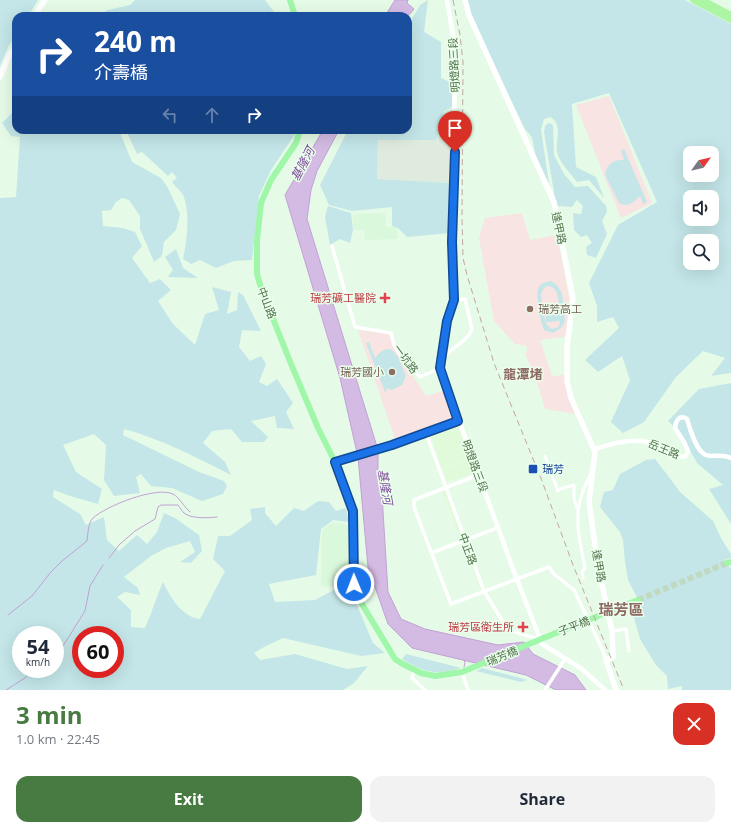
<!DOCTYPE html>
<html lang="en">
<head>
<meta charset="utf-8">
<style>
	:root { --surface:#fff; --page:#f2f2f3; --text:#1f2937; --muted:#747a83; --accent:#487b42 }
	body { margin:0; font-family:"Open Sans","Noto Sans TC",sans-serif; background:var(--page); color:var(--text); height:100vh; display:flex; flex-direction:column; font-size:15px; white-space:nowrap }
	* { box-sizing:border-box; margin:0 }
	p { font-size:13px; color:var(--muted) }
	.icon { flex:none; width:22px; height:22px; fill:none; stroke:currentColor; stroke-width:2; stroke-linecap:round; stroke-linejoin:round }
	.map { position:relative; height:690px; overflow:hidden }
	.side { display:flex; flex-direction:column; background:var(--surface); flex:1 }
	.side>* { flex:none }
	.hud { position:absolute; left:12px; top:12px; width:400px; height:122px; border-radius:12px; box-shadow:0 4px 16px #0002; background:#1a4fa0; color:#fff; overflow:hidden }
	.needle { width:26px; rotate:56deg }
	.tools { position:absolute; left:683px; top:146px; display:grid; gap:8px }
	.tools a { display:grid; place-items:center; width:36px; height:36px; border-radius:8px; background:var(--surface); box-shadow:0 4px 16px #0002; font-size:20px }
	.speed { position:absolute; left:12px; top:626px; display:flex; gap:8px; font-size:20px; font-weight:700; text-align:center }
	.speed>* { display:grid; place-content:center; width:52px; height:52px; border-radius:50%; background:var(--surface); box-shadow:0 4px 16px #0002; line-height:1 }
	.speed small { font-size:10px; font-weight:400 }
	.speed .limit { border:6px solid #d22; background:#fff; color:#111 }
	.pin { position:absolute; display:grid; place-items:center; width:34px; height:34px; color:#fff; margin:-41px -17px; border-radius:50% 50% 50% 0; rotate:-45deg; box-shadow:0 0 4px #0007 }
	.pin .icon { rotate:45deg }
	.me { position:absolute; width:44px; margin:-22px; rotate:359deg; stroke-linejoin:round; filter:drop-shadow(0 0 3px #0008) }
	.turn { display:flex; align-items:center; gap:14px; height:84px; padding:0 16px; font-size:18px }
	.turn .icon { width:52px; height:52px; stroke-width:2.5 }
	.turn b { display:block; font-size:28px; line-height:34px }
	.lanes { display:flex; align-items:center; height:38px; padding:0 16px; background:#0003; justify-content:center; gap:20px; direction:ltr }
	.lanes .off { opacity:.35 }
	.round { display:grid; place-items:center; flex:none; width:42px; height:42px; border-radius:12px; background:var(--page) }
	.summary { display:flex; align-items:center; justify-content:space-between; height:68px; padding:0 16px }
	h1 { font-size:24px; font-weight:700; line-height:30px; color:var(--accent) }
	.primary-button { display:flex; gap:8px; margin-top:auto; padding:8px 16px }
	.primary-button a { flex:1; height:46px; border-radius:12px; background:var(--accent); color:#fff; font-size:16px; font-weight:700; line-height:46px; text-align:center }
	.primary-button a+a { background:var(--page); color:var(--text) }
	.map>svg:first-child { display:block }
</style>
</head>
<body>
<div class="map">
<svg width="731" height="690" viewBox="0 0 731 690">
	<rect width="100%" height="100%" fill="#e5fbe7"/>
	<!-- residential -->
	<g fill="#daf8db">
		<path d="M385,213L386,227H397L398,239L365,240L364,230H353V214Z"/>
		<path d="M331,523L351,525L350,584L341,587L321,586L322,531Z"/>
	</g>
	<!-- commercial -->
	<g fill="#e1fbda">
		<path d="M458,423L470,458L442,468L430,433Z"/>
		<path d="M470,459L475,472L447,482L443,469Z"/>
		<path d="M442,491H447L485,588L481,589Z"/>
	</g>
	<!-- industrial -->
	<path fill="#e0ebdf" d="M439,129L448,132L450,141V183L377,179L378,139L436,140Z"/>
	<!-- education -->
	<g fill="#f8e4e2">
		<path d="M609,96L652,203L621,218L576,105Z"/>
		<path d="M522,213L530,240L557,235L569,298L567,332L564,337L540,340L552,376L564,375L576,414L545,409L535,375L525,354L527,352V348L525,345L515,344L494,321L479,238L485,218Z"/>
		<path d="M358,330L388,333L399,355L426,396L444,391L455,419L395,439Z"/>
	</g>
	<!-- green -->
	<g fill="#c4e6e8" fill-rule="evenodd">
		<path d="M0,0H38L28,16H16V34L8,47L0,66Z"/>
		<path d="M135,0H265L277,16H97L108,10L130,5Z"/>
		<path d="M428,0L424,32L441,42V78L452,83V107L444,111L436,140H378L377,179L450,183V233L407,237L398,228L392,226V207L352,211L329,205L320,185L348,130H408V26L420,5Z"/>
		<path d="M466,0H685L731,24V373L711,376L725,358L703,351L676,377L644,422L623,433L611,422L630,380L622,356L598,372L585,360L619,328L613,317L597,322V306L589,283L618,225L657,202L609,93L572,104L576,167L596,177L604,198L589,180L577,182C571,174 561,164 558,155C553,143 565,125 550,117L544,119L541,130L550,190L535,154L532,137L525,129L466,6ZM690,153H712V175H690ZM690,197H712V219H690ZM690,241H712V263H690Z"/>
		<path d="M16,109V130H119L132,162L161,178L168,188L180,214L176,230L164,242L162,256L154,262L140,229V216L129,200L122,198L116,202L111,210L102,211L103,226L123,228L135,232L142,246L132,258L150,283L160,279L171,290L158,301L173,324L195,345L205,314L219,310L212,287L231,292L227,314L237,310L238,292L243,295L261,331L242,330L239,347L250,361L261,356L266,364L259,382L267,386L277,379L293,403L286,412L294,429L277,428L275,416L251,421L268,437L264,442H242L231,429L212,431L203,443L225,462L231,475C196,457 161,439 124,429L123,435L199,472L224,481L227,486L223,494L202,501L172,488L151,486L141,474L136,477L140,493L114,496L104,480L106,445L94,434L63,445L76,472L102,489L98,504L70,496L54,490L53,497L80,514L86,525L104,517L107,540L119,551L137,535L147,544L157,532L164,513L175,518L199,535L202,551L191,563L180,562L195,552L190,541L166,548L151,556L124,577L138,588L140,595L125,592L117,597L131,610V627L145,628C152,613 156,597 163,582C170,597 182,617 200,619L225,571L213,559L218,536H230L252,520L250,509L265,507V513L276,526L294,508L304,511L318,501L329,502L336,511L346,508L349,522L333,520L321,529L316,575L269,584L275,602L315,600L334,590L354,598L373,643L385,653L361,656L283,638L264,647L254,653L260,660L295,654L347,669L368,666L354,683L343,690H0V198L16,197L20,137L11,136L2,123ZM21,635H55V669H21ZM81,635H115V669H81Z"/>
		<path d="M548,123L552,124L553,126L554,155L564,174L575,187L588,186L606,206L607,212L602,221L607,234L596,258L587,255L586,247L592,243L587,235L581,237L574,230L573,213L581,214L583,206L577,200L572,207L558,206L555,198L544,132L545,126Z"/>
		<path d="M126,130H296L295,134L271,170L259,196L252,260L234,261L216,268L200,260L191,264L183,259C187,240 190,216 184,197C182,192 176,187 172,182L177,178L172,172L168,176L142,152L137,154Z"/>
		<path d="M624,149L647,202L643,204L640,196C634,202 628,208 619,203L605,175C607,164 613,159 624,160L621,150Z"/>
		<path d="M328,206L351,213L353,230L350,243L340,239L330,245L325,217Z"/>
		<path d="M176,249L183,268L198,278L168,277L173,270L165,257Z"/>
		<path d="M551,281L557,285L562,293L565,322L561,328L553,333L544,330C541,323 540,316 539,308C537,295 534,283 551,281ZM548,286C560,287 559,304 559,314L545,315L546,322L560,321L559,326C543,339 542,302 541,293L545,287Z"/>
		<path d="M369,342L375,358C393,335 400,361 406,376L402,385L392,390L386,388L387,391L385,392L366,343Z"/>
		<path d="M731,383V524L709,489L723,485L697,463L680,432L668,421L699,389Z"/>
		<path d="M655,459L672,481L680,492L713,521L722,540L731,554V558L724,560L731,569V690H682V686L668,689L667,676L656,665L640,639L631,607L640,603L628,580L625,562L623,540L620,532L600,507L604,492L613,490L620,474L646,460Z"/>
		<path d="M406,654L461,668C437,676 423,672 402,659Z"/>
		<path d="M482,668L528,680L521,682L476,671Z"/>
	</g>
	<!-- water -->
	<g fill="#d4bbe4" stroke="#c2a1d5">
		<path d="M395,0H408L407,3L414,9L408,16H385Z"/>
		<path d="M323,130H339L317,171L311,190L307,219L378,450V471L382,495L388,592L401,619L425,629L498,645L524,642L533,654L575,675L586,690H556L526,675L412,648L388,624L368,567L358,457L340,378L285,195Z"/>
	</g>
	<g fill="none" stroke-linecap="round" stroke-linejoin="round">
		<!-- stream -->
		<g stroke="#c2a1d5" stroke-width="1">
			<path d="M109,558L119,545L135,531L155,519L158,507L161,505H178C180,508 182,511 184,513C191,519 209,518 217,517"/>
			<path d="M8,615L32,596L50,573L62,561L87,541C88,534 88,523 93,518C106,506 156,486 173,494C180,498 184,507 190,512"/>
			<path d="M55,656L58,654L85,611L90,586L103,565"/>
			<path d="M464,660L465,663L464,667"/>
			<path d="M6,690L25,678L34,669"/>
		</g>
		<!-- primary-tunnel -->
		<path stroke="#c0d9c0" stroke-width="6" stroke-dasharray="6 3" stroke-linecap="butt" d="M638,600L727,563"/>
		<!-- pedestrian -->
		<g stroke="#fff" stroke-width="3">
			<path d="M545,456L558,491"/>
			<path d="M557,490L574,485V498L578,511"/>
			<path d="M583,578L582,572L585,568C580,543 573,516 583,491C585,485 588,480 591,474"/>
		</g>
		<!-- minor -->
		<g stroke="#fff" stroke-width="3.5">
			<path d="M332,246L355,327L391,333L394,345L398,352L420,377L440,368V367"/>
			<path d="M442,361C449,347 466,344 472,329L465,299L454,300"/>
			<path d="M426,433L484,591L508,630L539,639"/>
			<path d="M335,462L392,445L458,421"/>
			<path d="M478,475L414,500V507L425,536L451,604L549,567L554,574L574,590L603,651L606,660"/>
			<path d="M431,553L497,528"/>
			<path d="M345,585H354"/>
			<path d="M612,631L626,629L629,651"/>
			<path d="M414,670L412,678L425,690"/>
			<path d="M462,672L468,690"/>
			<path d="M545,690L565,659"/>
		</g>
		<!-- tertiary -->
		<g stroke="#fff" stroke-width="4.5">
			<path d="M447,0L453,35L455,75L452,242L454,300L447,321L440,368L513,569L542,644L582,669L605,690"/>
			<path d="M595,449C610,444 631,438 647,442C658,445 676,460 686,456L688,451L684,442L675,428C676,421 679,414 687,419C690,429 696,451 706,455C713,458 721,453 731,458"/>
		</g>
		<!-- secondary -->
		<g stroke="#fff" stroke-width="5.5">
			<path d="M465,0L469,15L554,202L573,298L567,347V381L571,398L595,452L589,502L598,566L612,631L613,657L606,660L616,690"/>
			<path d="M34,16L45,0"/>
			<path d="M0,77L10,54L16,45"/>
		</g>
		<!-- primary -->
		<g stroke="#a1f7a9" stroke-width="6">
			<path d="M290,0L295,16"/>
			<path d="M300,130L296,143L271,180L261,203L257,240V274L262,291L289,359L318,428L335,462L353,511L354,584L359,599L395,659L401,663L421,673L435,676L462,672L546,637L638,600"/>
			<path d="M727,563L731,562"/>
		</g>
		<!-- trunk -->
		<g stroke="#abf5a4" stroke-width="6">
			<path d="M693,0L731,20"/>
			<path d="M703,0L731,15"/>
		</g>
		<!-- rail -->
		<path stroke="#c4a5a4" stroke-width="1" stroke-dasharray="6 4" stroke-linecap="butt" d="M453,0L460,35L463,62L462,217L463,258L467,275L494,363L542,481L573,565L624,690"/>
	</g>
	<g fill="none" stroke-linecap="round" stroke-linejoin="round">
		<defs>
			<path id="route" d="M354,584L353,511L335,462L392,445L458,421L440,368L447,321L454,300L452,242L455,152"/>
		</defs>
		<!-- route casing -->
		<use href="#route" stroke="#114b97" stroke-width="10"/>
		<!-- route -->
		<use href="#route" stroke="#1a73e8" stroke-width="7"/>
	</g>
	<!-- markers -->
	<g fill="#e0444e" stroke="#ebfeed" stroke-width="1.5">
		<path d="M383 292h4v4h4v4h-4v4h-4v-4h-4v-4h4z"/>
		<path d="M521 621h4v4h4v4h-4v4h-4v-4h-4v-4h4z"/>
	</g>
	<g fill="#8d6e63" stroke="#ebfeed" stroke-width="1.5">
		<circle cx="530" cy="309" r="4"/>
		<circle cx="392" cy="372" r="4"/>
	</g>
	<rect fill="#1a4fb4" stroke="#ebfeed" stroke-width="1.5" x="528" y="464" width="10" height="10" rx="2"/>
	<g text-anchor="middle" stroke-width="3" stroke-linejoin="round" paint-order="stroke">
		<!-- street labels -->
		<g font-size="11" fill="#52734b" stroke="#ebfeed">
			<text transform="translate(454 65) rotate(-93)" y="4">明燈路三段</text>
			<text transform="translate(559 228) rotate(78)" y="4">逢甲路</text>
			<text transform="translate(267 303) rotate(69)" y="4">中山路</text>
			<text transform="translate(406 359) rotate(53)" y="4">一坑路</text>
			<text transform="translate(664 449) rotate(22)" y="4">岳王路</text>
			<text transform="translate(475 466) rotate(70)" y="4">明燈路三段</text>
			<text transform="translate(468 549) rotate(70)" y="4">中正路</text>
			<text transform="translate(599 566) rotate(80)" y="4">逢甲路</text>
			<text transform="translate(574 626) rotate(-21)" y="4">子平橋</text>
			<text transform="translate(502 656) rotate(-22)" y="4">瑞芳橋</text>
		</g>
		<!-- health labels -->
		<g font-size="11" fill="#be3a42" stroke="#ebfeed" text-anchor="end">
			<text x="376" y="302">瑞芳礦工醫院</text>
			<text x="514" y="631">瑞芳區衛生所</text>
		</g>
		<!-- education labels -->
		<g font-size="11" fill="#785e54" stroke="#ebfeed" text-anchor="start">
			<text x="538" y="313">瑞芳高工</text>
			<text x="384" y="376" text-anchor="end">瑞芳國小</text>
		</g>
		<!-- transit labels -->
		<g font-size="11" fill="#164399" stroke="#ebfeed" text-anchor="start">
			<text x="542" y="473">瑞芳</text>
		</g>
		<!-- water labels -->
		<g font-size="12" font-style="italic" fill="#7f4f9a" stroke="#ebfeed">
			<text transform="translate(303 164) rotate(-62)" y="4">基隆河</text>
			<text transform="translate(385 487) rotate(80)" y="4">基隆河</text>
		</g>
		<!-- quarter labels -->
		<g font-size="13" font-weight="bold" fill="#8f6963" stroke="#ebfeed">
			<text x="523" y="379">龍潭堵</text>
		</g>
		<!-- district labels -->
		<g font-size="15" font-weight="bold" fill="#8f6963" stroke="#ebfeed">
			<text x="621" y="615">瑞芳區</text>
		</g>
	</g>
</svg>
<div class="tools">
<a><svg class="needle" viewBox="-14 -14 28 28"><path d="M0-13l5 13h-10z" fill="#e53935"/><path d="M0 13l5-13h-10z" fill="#747a83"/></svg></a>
<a><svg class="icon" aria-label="sound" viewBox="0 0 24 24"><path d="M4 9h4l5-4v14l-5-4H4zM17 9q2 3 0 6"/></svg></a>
<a><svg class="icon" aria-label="search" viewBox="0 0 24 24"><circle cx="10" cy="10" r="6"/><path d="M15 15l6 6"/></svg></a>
</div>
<div class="speed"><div>54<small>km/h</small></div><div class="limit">60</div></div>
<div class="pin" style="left:455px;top:152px;background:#d93025"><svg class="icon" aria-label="arrive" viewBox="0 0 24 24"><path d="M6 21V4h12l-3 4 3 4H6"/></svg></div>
<svg class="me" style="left:354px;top:584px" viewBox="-20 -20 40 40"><circle r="17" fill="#1a73e8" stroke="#fff" stroke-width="3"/><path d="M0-11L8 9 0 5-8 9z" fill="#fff"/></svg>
<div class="hud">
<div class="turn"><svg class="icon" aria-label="right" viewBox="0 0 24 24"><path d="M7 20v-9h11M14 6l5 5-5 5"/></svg><div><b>240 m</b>介壽橋</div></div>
<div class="lanes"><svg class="icon off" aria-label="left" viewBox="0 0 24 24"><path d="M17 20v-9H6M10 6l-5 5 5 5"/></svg><svg class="icon off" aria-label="ahead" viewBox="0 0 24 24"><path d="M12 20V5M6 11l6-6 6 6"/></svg><svg class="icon" aria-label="right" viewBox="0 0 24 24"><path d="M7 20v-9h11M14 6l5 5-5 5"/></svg></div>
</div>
</div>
<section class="side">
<div class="summary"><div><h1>3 min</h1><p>1.0 km · 22:45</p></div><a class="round" style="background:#d93025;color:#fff"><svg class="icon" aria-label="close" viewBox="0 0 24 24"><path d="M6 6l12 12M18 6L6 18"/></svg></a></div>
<div class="primary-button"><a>Exit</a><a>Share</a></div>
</section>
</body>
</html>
